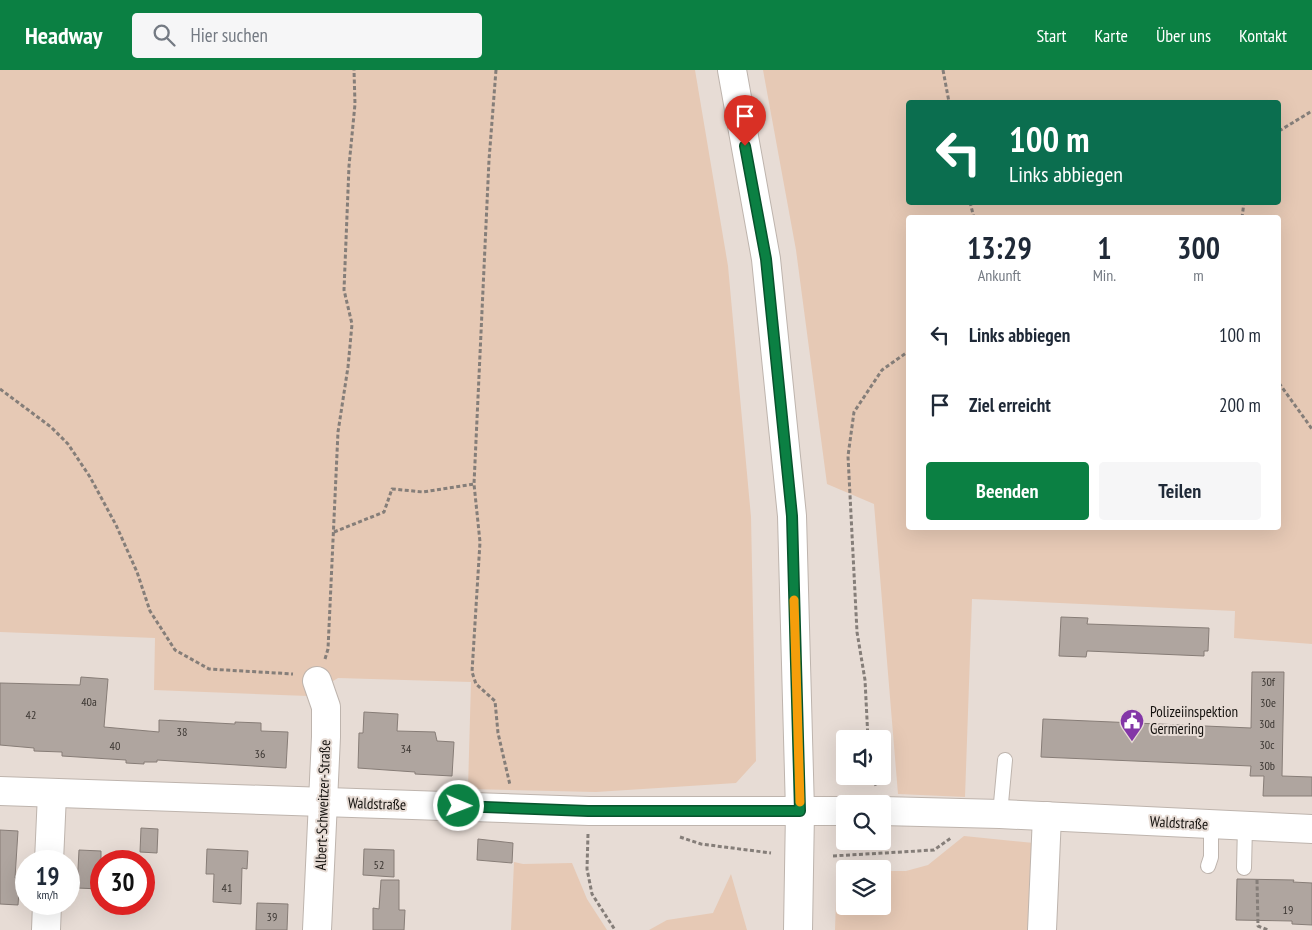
<!DOCTYPE html>
<html lang="de">
<head>
<meta charset="utf-8">
<style>
	:root { --surface:#fff; --page:#f6f6f7; --text:#1f2937; --muted:#747a83; --accent:#0b8043 }
	body { margin:0; font-family:"PT Sans Narrow",sans-serif; background:var(--page); color:var(--text); height:100vh; display:flex; flex-direction:column; font-size:19px; white-space:nowrap }
	* { box-sizing:border-box; margin:0 }
	p { font-size:16px; color:var(--muted) }
	.icon { flex:none; width:28px; height:28px; fill:none; stroke:currentColor; stroke-width:2; stroke-linecap:round; stroke-linejoin:round }
	.map { position:relative; flex:1; overflow:hidden }
	.drawer { position:absolute; left:906px; top:145px; width:375px; height:315px; display:flex; flex-direction:column; background:var(--surface); border-radius:5px; box-shadow:0 5px 20px #0002 }
	.drawer>* { flex:none }
	.banner { position:absolute; left:906px; top:30px; width:375px; height:105px; border-radius:5px; box-shadow:0 5px 20px #0002; background:#0b6e4f; color:#fff; overflow:hidden }
	.tools { position:absolute; left:836px; top:660px; display:grid; gap:10px }
	.tools a { display:grid; place-items:center; width:55px; height:55px; border-radius:5px; background:var(--surface); box-shadow:0 5px 20px #0002; font-size:25px }
	.speed { position:absolute; left:15px; top:780px; display:flex; gap:10px; font-size:25px; font-weight:700; text-align:center }
	.speed>* { display:grid; place-content:center; width:65px; height:65px; border-radius:50%; background:var(--surface); box-shadow:0 5px 20px #0002; line-height:1 }
	.speed small { font-size:12px; font-weight:400 }
	.speed .limit { border:8px solid #d22; background:#fff; color:#111 }
	.pin { position:absolute; display:grid; place-items:center; width:42px; height:42px; color:#fff; margin:-51px -21px; border-radius:50% 50% 50% 0; rotate:-45deg; box-shadow:0 0 5px #0007 }
	.pin .icon { rotate:45deg }
	.me { position:absolute; width:55px; margin:-28px; rotate:91deg; stroke-linejoin:round; filter:drop-shadow(0 0 4px #0008) }
	.turn { display:flex; align-items:center; gap:18px; height:105px; padding:0 20px; font-size:22px }
	.turn .icon { width:65px; height:65px; stroke-width:2.5 }
	.turn b { display:block; font-size:35px; line-height:42px }
	.eta { display:flex; justify-content:space-evenly; align-items:center; height:85px; text-align:center }
	.eta b { font-size:30px; font-weight:700; line-height:35px }
	.action { display:flex; gap:10px; margin-top:auto; padding:10px 20px }
	.action a { flex:1; height:58px; border-radius:5px; background:var(--accent); color:#fff; font-size:20px; font-weight:700; line-height:58px; text-align:center }
	.action a+a { background:var(--page); color:var(--text) }
	ul { padding:0; list-style:none }
	li { display:flex; align-items:center; gap:15px; height:70px; padding:0 20px }
	li div { flex:1 }
	li b { display:block; font-size:19px }
	li em { font-style:normal }
	header { display:flex; align-items:center; gap:30px; box-sizing:border-box; height:70px; padding:0 25px; background:var(--accent); color:#fff }
	header strong { font-size:24px }
	nav { display:flex; gap:28px; margin-inline-start:auto; font-size:18px }
	.search { width:350px; height:45px; background:var(--page); display:flex; align-items:center; gap:12px; box-sizing:border-box; padding:0 18px; border-radius:5px; color:var(--muted); font-size:19px }
	.map>svg:first-child { display:block }
</style>
</head>
<body>
<header>
<strong>Headway</strong>
<div class="search"><svg class="icon" aria-label="search" viewBox="0 0 24 24"><circle cx="10" cy="10" r="6"/><path d="M15 15l6 6"/></svg>Hier suchen</div>
<nav><a>Start</a><a>Karte</a><a>Über uns</a><a>Kontakt</a></nav>
</header>
<div class="map">
<svg width="1312" height="860" viewBox="0 0 1312 860">
	<rect width="100%" height="100%" fill="#e7dcd5"/>
	<!-- green -->
	<g fill="#e6c9b5" fill-rule="evenodd">
		<path d="M0,0H695L728,196L751,447L756,691L736,713L596,722L468,719L471,612L338,608L308,626L154,620L155,568L0,562Z"/>
		<path d="M763,0H1312V574L1234,568L1235,541L972,529L965,727L898,724L874,434L827,414L796,180ZM1279,32V132H909V32ZM909,148H1279V458H909Z"/>
		<path d="M964,766L1034,773L1030,860H835L837,800H845V836H882L883,801H906L928,795Z"/>
		<path d="M514,792L523,794L572,793L587,829L607,860H511Z"/>
		<path d="M731,804L747,860H649L667,850L713,843Z"/>
	</g>
	<!-- building -->
	<g fill="#afa59f" stroke="#877d77">
		<path d="M1061,547L1088,548L1087,554L1209,558L1208,581H1204V586L1087,581L1086,587L1059,586Z"/>
		<path d="M1252,602H1284L1282,706L1312,707V726H1263L1264,706H1250L1251,696L1041,687L1043,649L1251,658Z"/>
		<path d="M81,607L108,609L104,657L159,662V650L235,654V652L261,653V661L288,662L286,698L157,690V692H144V694L126,693V690L62,686V682L34,681V678L0,675V613L80,615Z"/>
		<path d="M364,642L398,644L397,661L435,662L437,671L454,672L452,706L415,704V702L358,698L359,663H363Z"/>
		<path d="M141,758L158,759L157,783L140,782Z"/>
		<path d="M0,760L18,761L15,808H20L18,835L0,834Z"/>
		<path d="M478,769L513,773L512,793L477,790Z"/>
		<path d="M207,779L248,781L247,799L242,798L241,834L213,832L214,804H206Z"/>
		<path d="M364,779L394,780V807L363,805Z"/>
		<path d="M79,780L101,781V819L77,818Z"/>
		<path d="M1237,809L1294,810L1293,812L1312,813V855L1292,854V851L1236,850Z"/>
		<path d="M381,810H399V840H405L404,860H373V838L379,839Z"/>
		<path d="M257,833L288,834L287,860H256Z"/>
	</g>
	<g fill="none" stroke-linecap="round" stroke-linejoin="round">
		<defs>
			<g id="service">
				<path d="M1000,744L1005,690"/>
				<path d="M1208,796L1211,787V755"/>
				<path d="M1244,798L1245,756"/>
			</g>
			<g id="minor">
				<path d="M0,721L589,741H845"/>
				<path d="M882,741L1000,744L1312,759"/>
				<path d="M49,791L52,724"/>
				<path d="M46,860L47,834"/>
				<path d="M317,860L326,667V637L317,611"/>
				<path d="M1042,860L1047,746"/>
			</g>
			<path id="secondary" d="M732,0L766,189L792,446L800,741L798,860"/>
		</defs>
		<!-- service casing -->
		<use href="#service" stroke="#beb4ad" stroke-width="16"/>
		<!-- minor casing -->
		<use href="#minor" stroke="#beb4ad" stroke-width="30"/>
		<!-- secondary casing -->
		<use href="#secondary" stroke="#beb4ad" stroke-width="30"/>
		<!-- path -->
		<g stroke="#857e79" stroke-width="3" stroke-dasharray="4 2.5" stroke-linecap="butt">
			<path d="M496,0L489,90L474,414L480,472L472,602L476,614L495,631L498,663L510,715"/>
			<path d="M943,0L949,32"/>
			<path d="M1279,61L1312,41"/>
			<path d="M970,132L974,148"/>
			<path d="M1242,148L1244,132"/>
			<path d="M1279,313L1312,359"/>
			<path d="M0,319L51,357L68,374L90,407L116,455L137,502L150,541L175,580L209,599L293,604"/>
			<path d="M334,462L384,442L392,419L423,422L474,414"/>
			<path d="M325,589L328,579L338,362L348,297L352,254L344,220L349,96L355,34L354,0"/>
			<path d="M868,669L865,610L857,562L848,386L854,342L882,300L909,281"/>
			<path d="M872,706L877,718"/>
			<path d="M588,764L587,799L592,824L615,860"/>
			<path d="M680,767L701,774L771,783"/>
			<path d="M833,786L934,780L951,768"/>
			<path d="M1257,810L1258,856L1268,860"/>
		</g>
		<!-- service -->
		<use href="#service" stroke="#fff" stroke-width="14"/>
		<!-- minor -->
		<use href="#minor" stroke="#fff" stroke-width="28"/>
		<!-- secondary -->
		<use href="#secondary" stroke="#fff" stroke-width="28"/>
	</g>
	<g fill="none" stroke-linecap="round" stroke-linejoin="round">
		<defs>
			<path id="route" d="M459,736L588,741H800L792,446L766,189L745,76"/>
		</defs>
		<!-- route casing -->
		<use href="#route" stroke="#07532c" stroke-width="12"/>
		<!-- route -->
		<use href="#route" stroke="#0b8043" stroke-width="9"/>
		<!-- slow -->
		<path stroke="#f59e0b" stroke-width="9" d="M794,530L800,732"/>
	</g>
	<!-- icons -->
	<defs>
		<symbol id="civic-pin" viewBox="-11 -11 22 30"><path d="M0 17L-7.5 6A9.5 9.5 0 1 1 7.5 6Z" fill="#8336a7" stroke="#e7dcd5"/><path d="M-.6-6.5H3V-4.5H.6V-3L4-1V1h2V6H-6V1h2V-1L-.6-3ZM-1.2 2.5V6h2.4V2.5Z" fill="#fff"/></symbol>
	</defs>
	<g fill-rule="evenodd">
		<use href="#civic-pin" x="1118" y="637" width="28" height="38"/>
	</g>
	<g text-anchor="middle" stroke-width="4" stroke-linejoin="round" paint-order="stroke">
		<!-- number labels -->
		<g font-size="12" fill="#3b3632">
			<text x="1268" y="616">30f</text>
			<text x="89" y="636">40a</text>
			<text x="1268" y="637">30e</text>
			<text x="31" y="649">42</text>
			<text x="1267" y="658">30d</text>
			<text x="182" y="666">38</text>
			<text x="1267" y="679">30c</text>
			<text x="115" y="680">40</text>
			<text x="406" y="683">34</text>
			<text x="260" y="688">36</text>
			<text x="1267" y="700">30b</text>
			<text x="379" y="799">52</text>
			<text x="227" y="822">41</text>
			<text x="1288" y="844">19</text>
			<text x="272" y="851">39</text>
		</g>
		<!-- poi labels -->
		<g font-size="15" fill="#14110e" stroke="#e7dcd5" text-anchor="start">
			<text x="1150" y="647">Polizeiinspektion<tspan x="1150" dy="17">Germering</tspan></text>
		</g>
		<!-- street labels -->
		<g font-size="15" fill="#14110e" stroke="#e7dcd5">
			<text transform="translate(377 734) rotate(2)" y="5">Waldstraße</text>
			<text transform="translate(323 735) rotate(-88)" y="5">Albert-Schweitzer-Straße</text>
			<text transform="translate(1179 753) rotate(3)" y="5">Waldstraße</text>
		</g>
	</g>
</svg>
<div class="tools">
<a><svg class="icon" aria-label="sound" viewBox="0 0 24 24"><path d="M4 9h4l5-4v14l-5-4H4zM17 9q2 3 0 6"/></svg></a>
<a><svg class="icon" aria-label="search" viewBox="0 0 24 24"><circle cx="10" cy="10" r="6"/><path d="M15 15l6 6"/></svg></a>
<a><svg class="icon" aria-label="layers" viewBox="0 0 24 24"><path d="M12 4l9 5-9 5-9-5zM3 14l9 5 9-5"/></svg></a>
</div>
<div class="speed"><div>19<small>km/h</small></div><div class="limit">30</div></div>
<div class="pin" style="left:745px;top:76px;background:#d93025"><svg class="icon" aria-label="arrive" viewBox="0 0 24 24"><path d="M6 21V4h12l-3 4 3 4H6"/></svg></div>
<svg class="me" style="left:459px;top:736px" viewBox="-20 -20 40 40"><circle r="17" fill="#0b8043" stroke="#fff" stroke-width="3"/><path d="M0-11L8 9 0 5-8 9z" fill="#fff"/></svg>
<div class="banner">
<div class="turn"><svg class="icon" aria-label="left" viewBox="0 0 24 24"><path d="M17 20v-9H6M10 6l-5 5 5 5"/></svg><div><b>100 m</b>Links abbiegen</div></div>
</div>
<section class="drawer">
<div class="eta">
<div><b>13:29</b><p>Ankunft</p></div>
<div><b>1</b><p>Min.</p></div>
<div><b>300</b><p>m</p></div>
</div>
<ul>
<li><svg class="icon" aria-label="left" viewBox="0 0 24 24"><path d="M17 20v-9H6M10 6l-5 5 5 5"/></svg><div><b>Links abbiegen</b></div><em>100 m</em></li>
<li><svg class="icon" aria-label="arrive" viewBox="0 0 24 24"><path d="M6 21V4h12l-3 4 3 4H6"/></svg><div><b>Ziel erreicht</b></div><em>200 m</em></li>
</ul>
<div class="action"><a>Beenden</a><a>Teilen</a></div>
</section>
</div>
</body>
</html>
